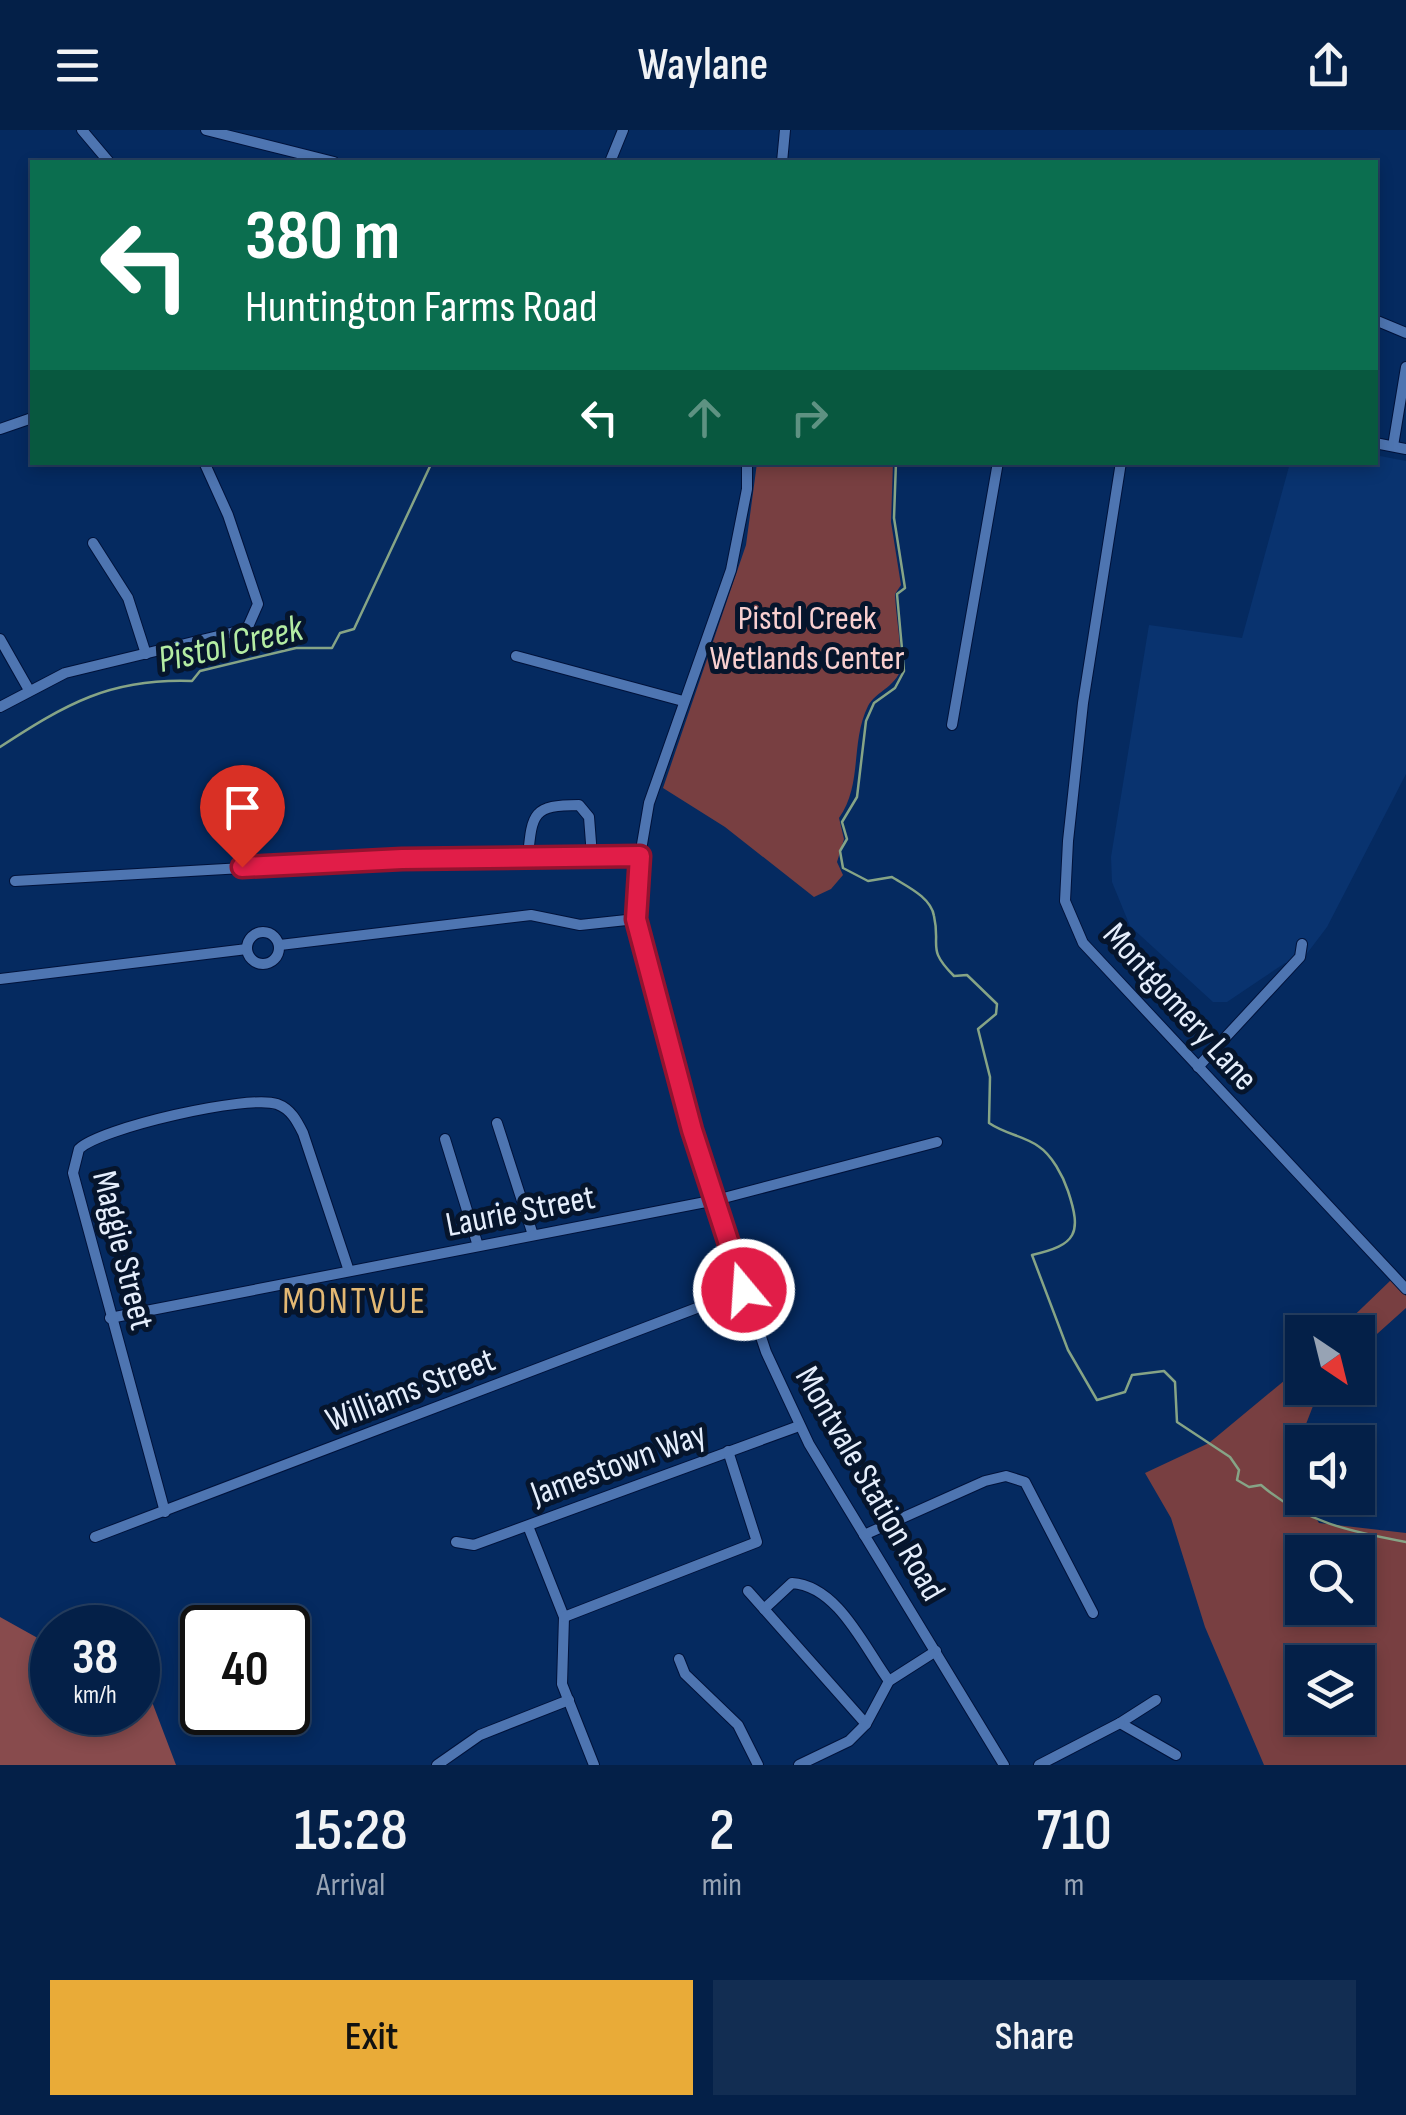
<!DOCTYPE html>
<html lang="en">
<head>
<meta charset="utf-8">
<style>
	:root { --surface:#042048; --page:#122d52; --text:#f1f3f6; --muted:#97a3b4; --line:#253e60; --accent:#e9ab38 }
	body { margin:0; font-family:"Sofia Sans Condensed",sans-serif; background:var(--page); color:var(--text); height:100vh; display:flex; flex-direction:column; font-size:38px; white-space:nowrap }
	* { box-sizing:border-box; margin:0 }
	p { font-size:32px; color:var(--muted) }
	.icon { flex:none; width:55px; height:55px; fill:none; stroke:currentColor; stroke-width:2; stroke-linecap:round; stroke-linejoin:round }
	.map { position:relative; height:1635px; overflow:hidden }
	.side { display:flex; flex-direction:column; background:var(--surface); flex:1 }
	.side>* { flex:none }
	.banner { position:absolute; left:30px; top:30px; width:1348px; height:305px; border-radius:0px; box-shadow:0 5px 15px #0003,0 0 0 2px var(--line); background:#0b6e4f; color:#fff; overflow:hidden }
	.needle { width:65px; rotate:145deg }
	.buttons { position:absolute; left:1285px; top:1185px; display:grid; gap:20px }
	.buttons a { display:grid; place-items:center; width:90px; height:90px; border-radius:0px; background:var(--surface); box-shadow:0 5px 15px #0003,0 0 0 2px var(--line); font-size:50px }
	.speed { position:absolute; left:30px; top:1475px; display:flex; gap:20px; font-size:50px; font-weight:700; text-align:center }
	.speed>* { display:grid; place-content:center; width:130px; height:130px; border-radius:50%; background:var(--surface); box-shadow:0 5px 15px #0003,0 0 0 2px var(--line); line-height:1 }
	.speed small { font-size:25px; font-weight:400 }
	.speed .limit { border:5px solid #111; border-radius:15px; background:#fff; color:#111 }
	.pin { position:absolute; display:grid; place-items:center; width:85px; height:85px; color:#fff; margin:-102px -42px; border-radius:50% 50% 50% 0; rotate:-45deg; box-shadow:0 0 10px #0007 }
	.pin .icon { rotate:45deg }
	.me { position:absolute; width:110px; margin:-55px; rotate:342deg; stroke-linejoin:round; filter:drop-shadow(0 0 8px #0008) }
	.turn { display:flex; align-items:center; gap:35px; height:210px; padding:0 50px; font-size:45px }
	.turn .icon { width:130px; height:130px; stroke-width:2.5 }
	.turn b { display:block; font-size:70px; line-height:85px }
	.lanes { display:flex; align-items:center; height:95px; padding:0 50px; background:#0003; justify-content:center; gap:50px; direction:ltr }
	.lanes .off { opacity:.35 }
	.eta { display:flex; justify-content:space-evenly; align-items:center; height:170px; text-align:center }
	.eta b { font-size:60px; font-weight:600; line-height:70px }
	.button { display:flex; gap:20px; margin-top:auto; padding:20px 50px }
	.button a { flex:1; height:115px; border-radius:0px; background:var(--accent); color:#111; font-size:40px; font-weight:600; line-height:115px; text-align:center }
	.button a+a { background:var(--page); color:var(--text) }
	header { display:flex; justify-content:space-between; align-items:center; height:130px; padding:0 50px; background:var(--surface); font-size:45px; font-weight:600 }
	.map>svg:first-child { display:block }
</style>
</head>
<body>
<header><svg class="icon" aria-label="menu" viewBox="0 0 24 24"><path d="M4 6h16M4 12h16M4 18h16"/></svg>Waylane<svg class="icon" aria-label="share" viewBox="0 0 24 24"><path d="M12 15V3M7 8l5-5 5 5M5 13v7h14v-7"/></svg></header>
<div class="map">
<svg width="1406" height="1635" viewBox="0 0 1406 1635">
	<rect width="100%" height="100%" fill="#052a60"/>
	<!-- built -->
	<path fill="#09336f" d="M1375,325L1406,331V644L1327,797L1299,834L1285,833L1227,872H1213L1130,796L1112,752L1111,727L1149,495L1242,508L1290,333L1375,332Z"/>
	<!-- green -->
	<g fill="#783f41" fill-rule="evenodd">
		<path d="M757,333H893L891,392L901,455L895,464C896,487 901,512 901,535C900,555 876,561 868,576C850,613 863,654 839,688L844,709L837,732L843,745L831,759L814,767L725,697L663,658L746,415Z"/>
		<path d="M1391,1150L1406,1166V1178L1358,1221V1202H1337Z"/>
		<path d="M1302,1236V1258H1320L1287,1343L1319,1393L1406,1403V1635H1264L1205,1497L1171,1388L1145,1343L1209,1313ZM1358,1422V1478H1302V1422ZM1358,1532V1588H1302V1532Z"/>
	</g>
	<!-- forest -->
	<path fill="#884b4d" d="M0,1487L52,1516V1582H138V1535L176,1635H0Z"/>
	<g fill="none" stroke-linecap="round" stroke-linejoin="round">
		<!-- stream -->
		<g stroke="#86a486" stroke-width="2.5">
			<path d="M896,332L894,388L905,458L897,464L904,541L895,558L874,573L866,591L857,667L842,692L847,709L840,721L843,738L868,751L892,747C906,756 931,767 934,786C941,817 926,818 954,846L967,845L997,874L996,884L978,899L990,947L989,993C1005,1004 1024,1006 1038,1016C1052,1025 1063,1046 1068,1061C1082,1103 1077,1115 1032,1125L1068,1220L1097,1270L1125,1262L1132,1245L1164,1241L1175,1252L1177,1292L1230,1327L1239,1340L1237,1350L1249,1357L1261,1355C1304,1392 1352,1402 1406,1412"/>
			<path d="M0,617C66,574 110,548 192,551L200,541L296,518H332L340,503L354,499L432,332"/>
		</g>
		<defs>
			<g id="minor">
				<path d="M82,0L109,32"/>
				<path d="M206,0L334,32"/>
				<path d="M610,32L623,0"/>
				<path d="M782,32L785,0"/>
				<path d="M1375,190L1406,203"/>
				<path d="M0,299L32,288"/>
				<path d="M1375,313L1406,319"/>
				<path d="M1393,316L1406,237"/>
				<path d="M747,332V359L731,440L649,673L640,726L636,789L692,1000L766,1222L809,1314L1004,1635"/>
				<path d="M1121,332L1083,573L1068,711L1065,771L1083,813L1406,1159"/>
				<path d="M93,413L128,468L146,524"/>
				<path d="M0,509L29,560"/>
				<path d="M516,526L683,571"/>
				<path d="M0,577L65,543L247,499L258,474L228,385L204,332"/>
				<path d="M952,595L998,332"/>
				<path d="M528,726C532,683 533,675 579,675L589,687L592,726"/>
				<path d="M15,751L402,729L640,726"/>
				<circle cx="263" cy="818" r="16"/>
				<path d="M280,815L531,785L580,795L636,789"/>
				<path d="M0,849L247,819"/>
				<path d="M1198,937L1300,827L1302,814"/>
				<path d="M497,993L533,1105"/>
				<path d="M445,1009L478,1116"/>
				<path d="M110,1188L716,1070L937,1012"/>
				<path d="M165,1382L73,1043L79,1019C100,998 248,964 277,974C291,979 297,991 303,1003L349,1141"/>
				<path d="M528,1396L564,1487L562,1554L594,1635"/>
				<path d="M864,1405L985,1351L1006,1346L1025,1352L1093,1483"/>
				<path d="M95,1407L744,1160"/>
				<path d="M456,1412L474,1415L799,1296"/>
				<path d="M748,1461L866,1594"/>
				<path d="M764,1479L792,1453C838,1456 864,1517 889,1551"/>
				<path d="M564,1487L757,1412L728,1321"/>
				<path d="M679,1529L685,1544L738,1595L758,1635"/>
				<path d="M1156,1570L1120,1593L1176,1625"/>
				<path d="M437,1635L480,1605L569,1570"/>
				<path d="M799,1635L849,1611L866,1594L889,1551L936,1521"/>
				<path d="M1039,1635L1120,1593"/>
			</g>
		</defs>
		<!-- minor casing -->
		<use href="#minor" stroke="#00123a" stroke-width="12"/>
		<!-- minor -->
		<use href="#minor" stroke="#4e75b1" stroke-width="10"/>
	</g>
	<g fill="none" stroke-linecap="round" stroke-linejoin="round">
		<defs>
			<path id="route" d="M242,737L402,729L640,726L636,789L692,1000L744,1160"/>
		</defs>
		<!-- route casing -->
		<use href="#route" stroke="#92132f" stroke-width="25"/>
		<!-- route -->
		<use href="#route" stroke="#e11d48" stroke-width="18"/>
	</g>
	<g text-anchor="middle" stroke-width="10" stroke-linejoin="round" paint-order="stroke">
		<!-- park labels -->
		<g font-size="35" fill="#f9d0d0" stroke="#06152c">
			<text x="807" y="499">Pistol Creek<tspan x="807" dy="40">Wetlands Center</tspan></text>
		</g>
		<!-- street labels -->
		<g font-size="35" fill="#e5eefc" stroke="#06152c">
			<text transform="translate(1181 876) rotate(48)" y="12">Montgomery Lane</text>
			<text transform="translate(520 1080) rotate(-11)" y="12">Laurie Street</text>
			<text transform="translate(124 1120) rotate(76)" y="12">Maggie Street</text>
			<text transform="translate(410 1259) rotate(-21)" y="12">Williams Street</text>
			<text transform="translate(618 1333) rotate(-20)" y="12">Jamestown Way</text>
			<text transform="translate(871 1353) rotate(60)" y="12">Montvale Station Road</text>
		</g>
		<!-- water labels -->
		<g font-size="38" font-style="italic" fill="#b4eca3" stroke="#06152c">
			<text transform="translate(230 513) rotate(-13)" y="13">Pistol Creek</text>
		</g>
		<!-- neighbourhood labels -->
		<g font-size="38" letter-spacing="2.5" fill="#e3b873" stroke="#06152c">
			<text x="355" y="1183">MONTVUE</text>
		</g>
	</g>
</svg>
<div class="buttons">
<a><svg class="needle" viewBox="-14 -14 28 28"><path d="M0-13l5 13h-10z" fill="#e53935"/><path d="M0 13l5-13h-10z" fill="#97a3b4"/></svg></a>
<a><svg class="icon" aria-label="sound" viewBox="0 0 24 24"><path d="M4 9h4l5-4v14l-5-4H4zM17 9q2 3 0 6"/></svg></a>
<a><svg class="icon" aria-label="search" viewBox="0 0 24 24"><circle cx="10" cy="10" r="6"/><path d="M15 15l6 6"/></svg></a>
<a><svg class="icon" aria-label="layers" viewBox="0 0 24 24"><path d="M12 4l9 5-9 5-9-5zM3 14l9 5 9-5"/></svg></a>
</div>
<div class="speed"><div>38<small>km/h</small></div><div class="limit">40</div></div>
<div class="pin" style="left:242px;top:737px;background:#d93025"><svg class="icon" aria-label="arrive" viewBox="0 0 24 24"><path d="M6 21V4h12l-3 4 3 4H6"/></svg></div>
<svg class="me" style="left:744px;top:1160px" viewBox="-20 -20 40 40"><circle r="17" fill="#e11d48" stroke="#fff" stroke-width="3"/><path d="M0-11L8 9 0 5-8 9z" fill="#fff"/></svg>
<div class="banner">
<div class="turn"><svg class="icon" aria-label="left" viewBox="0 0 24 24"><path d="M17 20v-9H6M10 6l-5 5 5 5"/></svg><div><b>380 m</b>Huntington Farms Road</div></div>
<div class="lanes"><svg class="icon" aria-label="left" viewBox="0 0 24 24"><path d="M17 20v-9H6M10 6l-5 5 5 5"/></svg><svg class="icon off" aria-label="ahead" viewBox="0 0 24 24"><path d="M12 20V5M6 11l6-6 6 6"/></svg><svg class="icon off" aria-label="right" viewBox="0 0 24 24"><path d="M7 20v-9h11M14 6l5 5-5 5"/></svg></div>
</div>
</div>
<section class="side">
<div class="eta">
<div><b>15:28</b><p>Arrival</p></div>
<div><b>2</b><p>min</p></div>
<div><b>710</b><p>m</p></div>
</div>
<div class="button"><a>Exit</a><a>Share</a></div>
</section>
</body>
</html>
